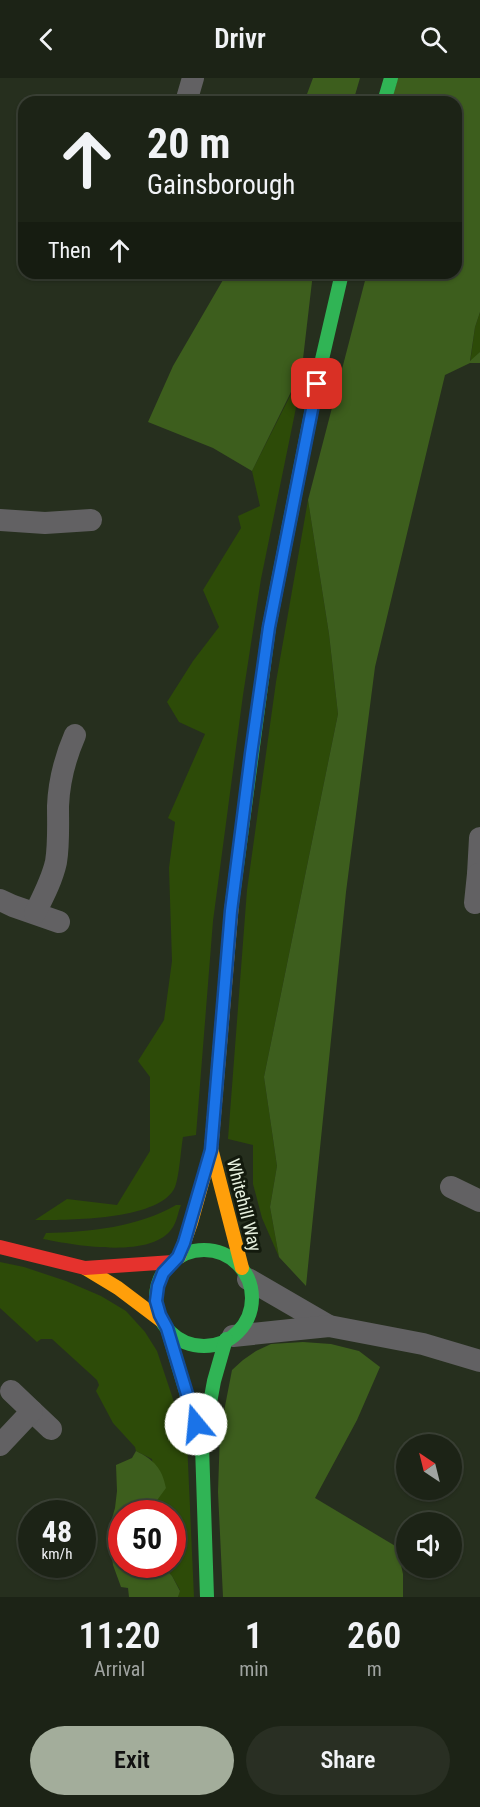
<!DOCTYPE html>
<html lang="en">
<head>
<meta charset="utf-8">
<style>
	:root { --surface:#1c2316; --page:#292f23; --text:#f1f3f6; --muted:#a0a4a1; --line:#3a4035; --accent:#a3ad9b }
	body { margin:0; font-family:"Roboto Condensed",sans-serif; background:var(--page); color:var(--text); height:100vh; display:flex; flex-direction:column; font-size:22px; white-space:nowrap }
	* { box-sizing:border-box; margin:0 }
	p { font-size:20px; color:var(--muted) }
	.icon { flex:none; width:33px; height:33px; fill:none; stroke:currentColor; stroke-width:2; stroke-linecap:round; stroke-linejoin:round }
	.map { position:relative; height:1519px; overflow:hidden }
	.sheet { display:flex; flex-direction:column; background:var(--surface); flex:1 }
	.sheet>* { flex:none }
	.guide { position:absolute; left:18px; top:18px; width:444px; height:183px; border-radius:18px; box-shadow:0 2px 4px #0004,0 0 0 2px var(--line); background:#1c2316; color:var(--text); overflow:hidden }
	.needle { width:39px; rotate:325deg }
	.tools { position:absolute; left:396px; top:1356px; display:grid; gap:12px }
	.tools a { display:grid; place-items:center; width:66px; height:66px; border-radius:50%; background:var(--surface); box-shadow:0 2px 4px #0004,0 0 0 2px var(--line); font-size:30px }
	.speed { position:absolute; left:18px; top:1422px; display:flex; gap:12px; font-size:30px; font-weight:700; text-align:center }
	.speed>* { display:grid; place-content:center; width:78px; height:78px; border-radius:50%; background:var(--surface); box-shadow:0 2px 4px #0004,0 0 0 2px var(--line); line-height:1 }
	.speed small { font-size:15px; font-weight:400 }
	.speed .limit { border:9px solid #d22; background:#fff; color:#111 }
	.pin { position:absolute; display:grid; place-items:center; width:51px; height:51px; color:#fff; margin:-26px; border-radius:12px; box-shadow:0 3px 9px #0006 }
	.me { position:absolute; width:66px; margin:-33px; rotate:343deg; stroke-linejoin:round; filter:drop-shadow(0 0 4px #0008) }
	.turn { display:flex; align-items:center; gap:21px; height:126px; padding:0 30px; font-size:27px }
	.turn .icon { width:78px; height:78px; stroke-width:2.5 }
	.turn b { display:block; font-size:42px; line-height:51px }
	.then { display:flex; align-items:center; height:57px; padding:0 30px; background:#0003; gap:12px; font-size:22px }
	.eta { display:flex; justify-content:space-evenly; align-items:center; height:102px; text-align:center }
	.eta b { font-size:36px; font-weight:600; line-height:42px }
	.cta { display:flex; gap:12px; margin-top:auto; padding:12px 30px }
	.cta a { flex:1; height:69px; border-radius:36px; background:var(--accent); color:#111; font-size:24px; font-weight:600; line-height:69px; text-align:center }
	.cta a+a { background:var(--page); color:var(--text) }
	header { display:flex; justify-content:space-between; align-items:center; height:78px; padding:0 30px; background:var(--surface); font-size:27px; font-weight:600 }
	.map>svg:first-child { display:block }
</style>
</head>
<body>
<header><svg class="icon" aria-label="back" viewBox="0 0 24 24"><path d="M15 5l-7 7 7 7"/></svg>Drivr<svg class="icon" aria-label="search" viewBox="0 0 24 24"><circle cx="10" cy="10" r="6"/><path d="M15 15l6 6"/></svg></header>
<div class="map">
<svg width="480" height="1519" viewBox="0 0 480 1519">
	<rect width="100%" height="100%" fill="#262f1e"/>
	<!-- green -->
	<g fill="#2d4b08">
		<path d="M480,234V274L470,285L475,249Z"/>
		<path d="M292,314L299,315L261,501L243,617L213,843L196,1057L183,1059C181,1071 179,1100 175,1109C160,1143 66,1142 35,1142L67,1121L117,1127L150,1073V999L138,983L164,942L172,883L169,790L175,744L168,740L205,656L179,644L167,624L193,583L219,549L203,512L241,450L238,438L260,428L252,393Z"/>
		<path d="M308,422L329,556L338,636L264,999L277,1088L270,1129L279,1179L262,1140L253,1106V1067L228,1061L247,812L276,604Z"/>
		<path d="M176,1127H181C178,1134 177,1143 173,1149C153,1182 74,1167 43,1161L46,1155C90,1154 138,1149 176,1127Z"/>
		<path d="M0,1184L24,1189L66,1203L101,1218L126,1233L145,1254L157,1273L187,1363L194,1519H178L180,1512L172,1498L162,1488V1487L172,1486V1436L142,1435L155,1425L152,1381L136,1373L135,1369L113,1345L96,1313L99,1307L97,1302L52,1261H41L37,1264L0,1230Z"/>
	</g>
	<!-- forest -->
	<g fill="#3d5e1d">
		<path d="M313,0H360L353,24H304Z"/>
		<path d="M398,0H480V234L475,249L470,283L480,274V285H470L445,297L375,589L346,814L306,1208L279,1179L270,1129L277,1088L264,999L338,636L329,556L308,422L367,195H456V24H391Z"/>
		<path d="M227,195H313L299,315L291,314L252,393L213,370L148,344L173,288Z"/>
		<path d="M303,1264L331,1266L359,1273L380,1289L357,1342L315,1420L397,1469L403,1496V1519H223L218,1414L220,1354L232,1292L243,1282L256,1273L271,1266Z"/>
		<path d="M136,1373C154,1382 162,1390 166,1410L155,1425L142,1435L122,1436V1486L162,1487L172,1498L180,1513L178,1519H129L128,1510L121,1509L113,1487L111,1472V1444L115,1430L117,1413L116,1387L132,1380Z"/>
	</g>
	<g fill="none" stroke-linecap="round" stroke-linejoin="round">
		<!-- street -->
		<g stroke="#626163" stroke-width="22">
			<path d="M186,24L193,0"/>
			<path d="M0,442L45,445L91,442"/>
			<path d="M478,796L480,760"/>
			<path d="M0,822L13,828L59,844"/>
			<path d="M475,825L478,796H480"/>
			<path d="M35,835C43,819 52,802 56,784C59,766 58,747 58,728C59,703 65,680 75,657"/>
			<path d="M451,1109L480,1123"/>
			<path d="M248,1201L329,1248"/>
			<path d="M233,1258L329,1248L423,1266L480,1283"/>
			<path d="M32,1333L51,1351"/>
			<path d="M0,1367L32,1333L11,1313"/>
		</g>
		<!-- fast -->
		<g stroke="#30b455" stroke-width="14">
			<path d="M384,24L391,0"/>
			<path d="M232,825L269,549L320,290L342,195"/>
			<circle cx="204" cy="1220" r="48"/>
			<path d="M167,1250L200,1361"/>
			<path d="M207,1519L202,1368L214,1303L226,1261"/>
		</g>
		<!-- slow -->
		<g stroke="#ff9f0a" stroke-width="14">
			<path d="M212,1074L242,1190"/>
			<path d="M179,1179L191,1145L211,1073L232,825"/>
			<path d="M85,1190L118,1210L163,1244"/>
		</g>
		<!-- jam -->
		<path stroke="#e5322d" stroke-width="14" d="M0,1169L85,1190L173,1184"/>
	</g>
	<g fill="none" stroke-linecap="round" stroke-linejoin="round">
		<defs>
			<path id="route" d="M196,1346L167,1250L160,1237L156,1223L158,1208L163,1195L178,1179L184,1165L211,1072L231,833L251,676L269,549L317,306"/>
		</defs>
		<!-- route casing -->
		<use href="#route" stroke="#114b97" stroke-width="15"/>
		<!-- route -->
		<use href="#route" stroke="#1a73e8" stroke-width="10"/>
	</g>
	<g text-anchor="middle" stroke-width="6" stroke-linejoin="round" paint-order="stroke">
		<!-- street labels -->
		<g font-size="18" fill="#e7f1df" stroke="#131a0d">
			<text transform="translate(244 1127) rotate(76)" y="6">Whitehill Way</text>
		</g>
	</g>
</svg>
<div class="tools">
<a><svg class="needle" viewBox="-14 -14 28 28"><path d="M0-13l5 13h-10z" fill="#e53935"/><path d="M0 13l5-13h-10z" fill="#a0a4a1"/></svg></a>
<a><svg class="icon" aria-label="sound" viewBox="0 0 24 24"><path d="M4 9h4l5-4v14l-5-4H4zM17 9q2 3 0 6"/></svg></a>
</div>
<div class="speed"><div>48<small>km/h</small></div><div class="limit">50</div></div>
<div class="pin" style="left:317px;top:306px;background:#d93025"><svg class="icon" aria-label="arrive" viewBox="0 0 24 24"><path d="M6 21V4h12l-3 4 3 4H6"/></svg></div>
<svg class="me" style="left:196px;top:1346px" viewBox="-20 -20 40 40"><circle r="19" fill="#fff"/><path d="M0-13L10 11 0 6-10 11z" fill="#1a73e8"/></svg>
<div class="guide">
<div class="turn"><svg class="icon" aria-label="ahead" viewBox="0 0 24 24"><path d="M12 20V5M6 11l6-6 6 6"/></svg><div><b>20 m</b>Gainsborough</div></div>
<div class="then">Then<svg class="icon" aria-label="ahead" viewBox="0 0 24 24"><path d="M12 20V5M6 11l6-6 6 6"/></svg></div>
</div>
</div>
<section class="sheet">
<div class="eta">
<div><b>11:20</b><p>Arrival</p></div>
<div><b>1</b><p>min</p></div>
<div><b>260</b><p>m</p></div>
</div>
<div class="cta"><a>Exit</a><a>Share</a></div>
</section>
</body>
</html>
